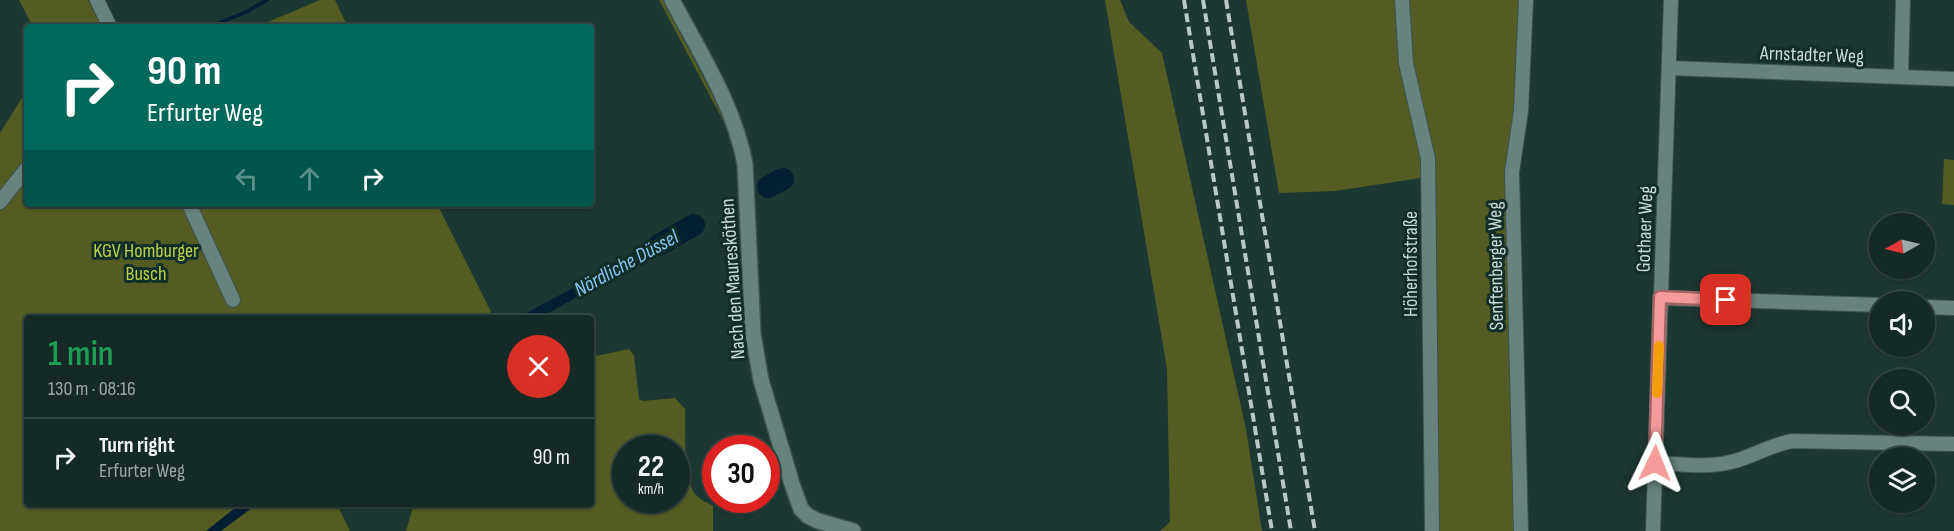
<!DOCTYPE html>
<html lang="en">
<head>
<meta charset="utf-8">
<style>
	:root { --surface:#152a26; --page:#1e322e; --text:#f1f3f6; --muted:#9da7a7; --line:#344643 }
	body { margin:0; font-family:"Sofia Sans Condensed",sans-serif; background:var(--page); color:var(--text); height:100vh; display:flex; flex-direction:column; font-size:22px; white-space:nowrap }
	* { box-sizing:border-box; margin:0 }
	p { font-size:20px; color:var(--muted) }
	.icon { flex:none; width:33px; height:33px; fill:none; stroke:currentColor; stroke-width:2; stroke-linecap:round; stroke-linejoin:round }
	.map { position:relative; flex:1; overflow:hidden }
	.drawer { position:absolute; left:24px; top:315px; width:570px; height:192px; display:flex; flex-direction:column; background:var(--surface); border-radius:6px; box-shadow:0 2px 4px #0004,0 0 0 2px var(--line) }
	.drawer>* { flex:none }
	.guide { position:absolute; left:24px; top:24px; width:570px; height:183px; border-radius:6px; box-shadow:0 2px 4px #0004,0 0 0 2px var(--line); background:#00695c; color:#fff; overflow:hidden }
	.needle { width:39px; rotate:262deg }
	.tools { position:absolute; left:1869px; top:213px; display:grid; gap:12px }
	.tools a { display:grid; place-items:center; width:66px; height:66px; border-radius:50%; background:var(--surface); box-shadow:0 2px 4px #0004,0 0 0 2px var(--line); font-size:30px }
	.speed { position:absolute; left:612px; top:435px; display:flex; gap:12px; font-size:30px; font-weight:700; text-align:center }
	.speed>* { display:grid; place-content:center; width:78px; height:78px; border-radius:50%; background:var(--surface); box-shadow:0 2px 4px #0004,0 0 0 2px var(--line); line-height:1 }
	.speed small { font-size:15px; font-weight:400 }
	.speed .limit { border:9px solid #d22; background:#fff; color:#111 }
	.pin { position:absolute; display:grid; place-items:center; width:51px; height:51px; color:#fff; margin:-26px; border-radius:12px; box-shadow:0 3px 9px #0006 }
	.me { position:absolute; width:66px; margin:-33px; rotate:2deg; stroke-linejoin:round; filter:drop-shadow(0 0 4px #0008) }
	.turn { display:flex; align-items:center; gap:21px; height:126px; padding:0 24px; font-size:27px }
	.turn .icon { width:78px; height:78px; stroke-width:2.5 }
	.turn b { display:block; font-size:42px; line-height:51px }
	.lanes { display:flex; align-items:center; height:57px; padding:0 24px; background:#0003; justify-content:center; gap:30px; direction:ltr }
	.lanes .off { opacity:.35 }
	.round { display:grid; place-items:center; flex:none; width:63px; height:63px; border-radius:32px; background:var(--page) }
	.head { display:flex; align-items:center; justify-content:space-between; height:102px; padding:0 24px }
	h1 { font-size:36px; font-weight:600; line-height:45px; color:#1e9e55 }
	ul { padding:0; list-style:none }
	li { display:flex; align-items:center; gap:18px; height:78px; padding:0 24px; border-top:2px solid var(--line) }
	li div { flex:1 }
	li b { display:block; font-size:22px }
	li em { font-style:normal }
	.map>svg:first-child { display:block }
</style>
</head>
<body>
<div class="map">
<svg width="1954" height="531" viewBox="0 0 1954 531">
	<rect width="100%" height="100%" fill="#1c3832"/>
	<!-- green -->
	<g fill="#545c23" fill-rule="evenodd">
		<path d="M19,0H88L102,27H33Z"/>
		<path d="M320,0H335L348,27H256Z"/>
		<path d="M659,0H663L729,127L727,128Z"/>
		<path d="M1105,0H1120L1129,22L1162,53L1246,429L1262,531H1160L1170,522L1167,369Z"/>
		<path d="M1246,0H1522L1520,91L1512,124L1506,179V234L1513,357L1516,531H1433L1427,177L1335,191L1279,193Z"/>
		<path d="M27,90V204H437L491,312L482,318H27V504H205L203,507L214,504H337L350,531H0V133Z"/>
		<path d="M1944,159L1954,160V205L1942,204Z"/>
		<path d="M629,349L634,356L639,399L643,401L675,398L685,409C686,428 682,482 697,496C701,500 708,503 713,506V531H406L414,504H591V357ZM626,448H676V500H626Z"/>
	</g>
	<!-- water -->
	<g fill="#031f33">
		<path d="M682,223L689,235L539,318H517L595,276Z"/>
		<path d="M240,504H257L221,531H206Z"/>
	</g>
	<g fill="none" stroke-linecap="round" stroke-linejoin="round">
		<!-- stream -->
		<path stroke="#031f33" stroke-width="4" d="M209,27L246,12L267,0"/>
		<!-- river -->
		<g stroke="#031f33" stroke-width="22">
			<path d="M768,187L783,179"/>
			<path d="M659,245L694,225"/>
		</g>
		<defs>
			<g id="minor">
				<path d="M97,0L110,27"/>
				<path d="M1402,0L1406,63L1428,159L1432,531"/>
				<path d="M1669,68L1954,79"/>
				<path d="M1901,77L1903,0"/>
				<path d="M0,202L27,168"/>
				<path d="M189,204L233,300"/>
				<path d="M1660,298L1880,305"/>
				<path d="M1924,307L1954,308"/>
				<path d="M1655,463C1680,464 1707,468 1731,462C1753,457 1771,444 1793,441L1954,444"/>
				<path d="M1521,531L1512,172L1521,111L1526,0"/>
				<path d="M1653,531L1671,0"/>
			</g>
			<path id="tertiary" d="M672,0C700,53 734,105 745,164L753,334L761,380L792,484L801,509L808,516L818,521L853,531"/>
		</defs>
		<!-- minor casing -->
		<use href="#minor" stroke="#3b534f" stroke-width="16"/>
		<!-- tertiary casing -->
		<use href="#tertiary" stroke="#3b534f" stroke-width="18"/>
		<!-- minor -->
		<use href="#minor" stroke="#66847d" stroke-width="14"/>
		<!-- tertiary -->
		<use href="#tertiary" stroke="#66847d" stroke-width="15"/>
		<!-- rail -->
		<g stroke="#b9cac6" stroke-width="4" stroke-dasharray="9 4.5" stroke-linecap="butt">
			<path d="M1184,0L1272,531"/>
			<path d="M1203,0L1291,531"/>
			<path d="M1226,0L1315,531"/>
		</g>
	</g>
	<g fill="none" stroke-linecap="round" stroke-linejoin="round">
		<defs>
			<path id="route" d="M1655,463L1660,297L1726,300"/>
		</defs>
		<!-- route casing -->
		<use href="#route" stroke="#9f6565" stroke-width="15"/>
		<!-- route -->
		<use href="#route" stroke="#f59b9b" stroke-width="10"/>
		<!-- slow -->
		<path stroke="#f59e0b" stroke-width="10" d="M1657,393L1659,346"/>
	</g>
	<g text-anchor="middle" stroke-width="6" stroke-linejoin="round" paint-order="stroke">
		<!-- street labels -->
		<g font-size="20" fill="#cbdad7" stroke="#112e28">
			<text transform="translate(1812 54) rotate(2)" y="7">Arnstadter Weg</text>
			<text transform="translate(1644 229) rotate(-88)" y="7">Gothaer Weg</text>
			<text transform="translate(1410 264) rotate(-90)" y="7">Höherhofstraße</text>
			<text transform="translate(1495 266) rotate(-91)" y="7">Senftenberger Weg</text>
			<text transform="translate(732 279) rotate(-94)" y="7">Nach den Mauresköthen</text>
		</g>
		<!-- park labels -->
		<g font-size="20" fill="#bfd047" stroke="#112e28">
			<text x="146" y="257">KGV Homburger<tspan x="146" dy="23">Busch</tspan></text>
		</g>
		<!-- water labels -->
		<g font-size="21" font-style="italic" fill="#87c5f7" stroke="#112e28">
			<text transform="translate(626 263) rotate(-29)" y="7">Nördliche Düssel</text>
		</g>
	</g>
</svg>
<div class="tools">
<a><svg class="needle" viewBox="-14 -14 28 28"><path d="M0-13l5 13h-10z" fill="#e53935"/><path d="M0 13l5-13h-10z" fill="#9da7a7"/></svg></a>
<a><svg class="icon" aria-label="sound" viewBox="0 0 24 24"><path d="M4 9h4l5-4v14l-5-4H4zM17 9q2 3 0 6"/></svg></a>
<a><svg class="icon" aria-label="search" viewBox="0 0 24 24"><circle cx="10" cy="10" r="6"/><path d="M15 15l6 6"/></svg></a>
<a><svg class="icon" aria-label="layers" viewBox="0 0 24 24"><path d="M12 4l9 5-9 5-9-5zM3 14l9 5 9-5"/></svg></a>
</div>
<div class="speed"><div>22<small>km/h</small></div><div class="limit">30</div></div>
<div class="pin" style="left:1726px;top:300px;background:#d93025"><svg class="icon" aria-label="arrive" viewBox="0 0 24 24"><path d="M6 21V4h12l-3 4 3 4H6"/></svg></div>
<svg class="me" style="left:1655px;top:463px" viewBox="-20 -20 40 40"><path d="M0-17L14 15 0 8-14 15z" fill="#f59b9b" stroke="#fff" stroke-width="4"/></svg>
<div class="guide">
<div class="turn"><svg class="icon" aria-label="right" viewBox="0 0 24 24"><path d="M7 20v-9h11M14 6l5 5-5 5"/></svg><div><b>90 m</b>Erfurter Weg</div></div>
<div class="lanes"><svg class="icon off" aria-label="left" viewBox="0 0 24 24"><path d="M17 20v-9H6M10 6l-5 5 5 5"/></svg><svg class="icon off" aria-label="ahead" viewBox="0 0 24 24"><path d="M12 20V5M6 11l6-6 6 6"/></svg><svg class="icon" aria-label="right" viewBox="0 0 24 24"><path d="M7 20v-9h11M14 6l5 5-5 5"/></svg></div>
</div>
<section class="drawer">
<div class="head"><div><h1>1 min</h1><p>130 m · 08:16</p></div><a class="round" style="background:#d93025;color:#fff"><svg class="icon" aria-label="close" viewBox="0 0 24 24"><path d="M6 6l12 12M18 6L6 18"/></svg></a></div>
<ul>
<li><svg class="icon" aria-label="right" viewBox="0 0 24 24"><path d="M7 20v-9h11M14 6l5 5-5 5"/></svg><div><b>Turn right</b><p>Erfurter Weg</p></div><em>90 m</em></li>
</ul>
</section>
</div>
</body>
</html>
